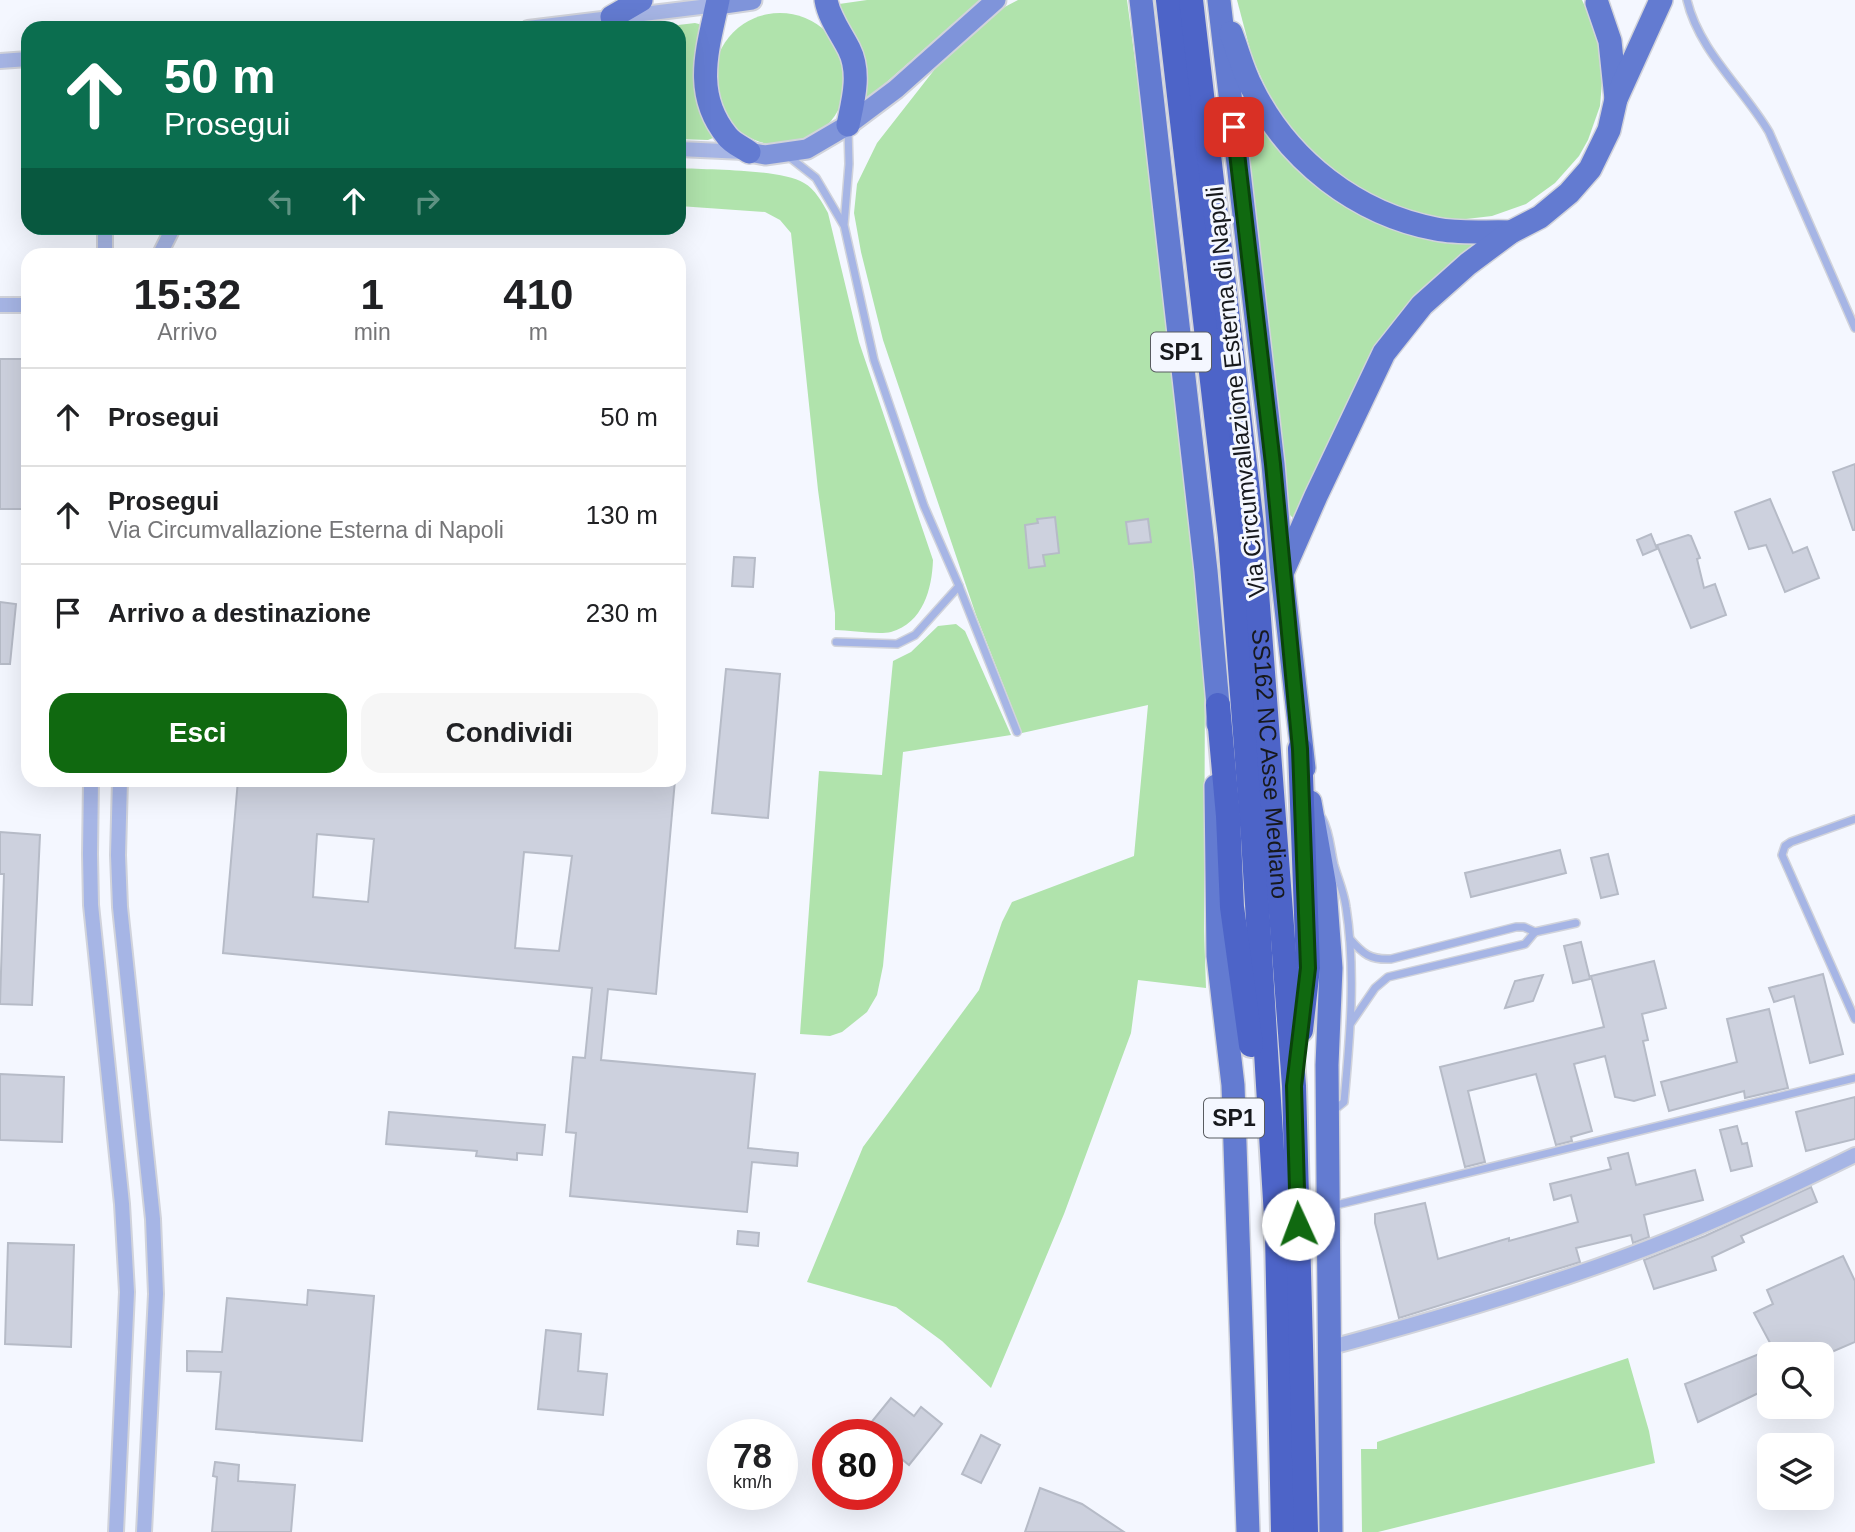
<!DOCTYPE html>
<html lang="it">
<head>
<meta charset="utf-8">
<style>
	:root { --surface:#fff; --page:#f6f6f6; --text:#202124; --muted:#757577; --line:#e0e0e0; --accent:#106910 }
	body { margin:0; font-family:Arial,sans-serif; background:var(--page); color:var(--text); height:100vh; display:flex; flex-direction:column; font-size:26px; white-space:nowrap }
	* { box-sizing:border-box; margin:0 }
	p { font-size:23px; color:var(--muted) }
	.icon { flex:none; width:38px; height:38px; fill:none; stroke:currentColor; stroke-width:2; stroke-linecap:round; stroke-linejoin:round }
	.map { position:relative; flex:1; overflow:hidden }
	.panel { position:absolute; left:21px; top:248px; width:665px; height:539px; display:flex; flex-direction:column; background:var(--surface); border-radius:21px; box-shadow:0 7px 28px #0002 }
	.panel>* { flex:none }
	.banner { position:absolute; left:21px; top:21px; width:665px; height:214px; border-radius:21px; box-shadow:0 7px 28px #0002; background:#0b6e4f; color:#fff; overflow:hidden }
	.buttons { position:absolute; left:1757px; top:1342px; display:grid; gap:14px }
	.buttons a { display:grid; place-items:center; width:77px; height:77px; border-radius:14px; background:var(--surface); box-shadow:0 7px 28px #0002; font-size:35px }
	.speed { position:absolute; left:707px; top:1419px; display:flex; gap:14px; font-size:35px; font-weight:700; text-align:center }
	.speed>* { display:grid; place-content:center; width:91px; height:91px; border-radius:50%; background:var(--surface); box-shadow:0 7px 28px #0002; line-height:1 }
	.speed small { font-size:18px; font-weight:400 }
	.speed .limit { border:10px solid #d22; background:#fff; color:#111 }
	.pin { position:absolute; display:grid; place-items:center; width:60px; height:60px; color:#fff; margin:-30px; border-radius:14px; box-shadow:0 4px 10px #0006 }
	.me { position:absolute; width:77px; margin:-38px; rotate:358deg; stroke-linejoin:round; filter:drop-shadow(0 0 5px #0008) }
	.turn { display:flex; align-items:center; gap:24px; height:147px; padding:0 28px; font-size:32px }
	.turn .icon { width:91px; height:91px; stroke-width:2.5 }
	.turn b { display:block; font-size:49px; line-height:60px }
	.lanes { display:flex; align-items:center; height:66px; padding:0 28px; background:#0003; justify-content:center; gap:35px; direction:ltr }
	.lanes .off { opacity:.35 }
	.eta { display:flex; justify-content:space-evenly; align-items:center; height:119px; text-align:center }
	.eta b { font-size:42px; font-weight:700; line-height:49px }
	.primary-button { display:flex; gap:14px; margin-top:auto; padding:14px 28px }
	.primary-button a { flex:1; height:80px; border-radius:21px; background:var(--accent); color:#fff; font-size:28px; font-weight:700; line-height:80px; text-align:center }
	.primary-button a+a { background:var(--page); color:var(--text) }
	ul { padding:0; list-style:none }
	li { display:flex; align-items:center; gap:21px; height:98px; padding:0 28px; border-top:2px solid var(--line) }
	li div { flex:1 }
	li b { display:block; font-size:26px }
	li em { font-style:normal }
	.map>svg:first-child { display:block }
</style>
</head>
<body>
<div class="map">
<svg width="1855" height="1532" viewBox="0 0 1855 1532">
	<rect width="100%" height="100%" fill="#f4f7ff"/>
	<!-- green -->
	<g fill="#b0e3ac">
		<path d="M867,0H980L864,102L859,48L839,4Z"/>
		<path d="M1018,0H1127L1154,203L1190,509L1205,674L1204,929L1206,988L1138,980L1131,1033L1064,1214L991,1388L942,1341L896,1307L807,1282L863,1147L979,990L1002,922L1012,902L1134,856L1148,705L1022,733L976,615L883,340L861,252L854,213L857,184L877,143L942,60L997,11Z"/>
		<path d="M1237,0H1582L1597,33L1603,70L1600,106L1588,140L1579,156L1555,183L1526,204L1492,216L1449,221L1392,209L1314,160L1272,102L1252,57Z"/>
		<circle cx="780" cy="79" r="66"/>
		<path d="M695,23L699,24L702,27C695,78 688,88 715,134L713,138L708,140L679,139V28H653Z"/>
		<path d="M1246,104H1250C1284,166 1336,214 1406,233C1430,240 1456,241 1481,243L1365,371L1293,518L1290,515L1243,109Z"/>
		<path d="M679,168C710,170 780,169 804,183C815,189 822,202 828,213L859,342L933,560C932,589 923,623 891,632C877,635 850,630 835,630V613L818,490L791,233L780,220L765,212L679,206Z"/>
		<path d="M956,624L965,631L1011,735L903,752L883,966L877,995L867,1012L842,1032L830,1036L800,1034L819,771L882,775L893,661L911,652L938,626Z"/>
		<path d="M1628,1358L1649,1431L1655,1463L1378,1532H1362L1361,1449H1377V1442Z"/>
	</g>
	<!-- building -->
	<g fill="#cdd1de" stroke="#b6bbc7" stroke-width="2" fill-rule="evenodd">
		<rect x="0" y="359" width="28" height="150"/>
		<path d="M1855,464V530H1853L1833,472Z"/>
		<path d="M1770,499L1793,553L1807,547L1819,578L1785,592L1766,545L1749,549L1735,512Z"/>
		<path d="M1055,517L1059,553L1043,555L1045,566L1029,568L1025,525L1038,523L1037,519Z"/>
		<path d="M1148,519L1151,542L1129,544L1126,522Z"/>
		<path d="M1651,534L1657,549L1643,555L1637,540Z"/>
		<path d="M1688,535L1691,536L1700,558L1697,559L1704,588L1715,584L1726,615L1691,628L1657,545Z"/>
		<path d="M734,557L755,558L753,587L732,586Z"/>
		<path d="M0,602L16,604L10,664H0Z"/>
		<path d="M726,669L780,674L768,818L712,813Z"/>
		<path d="M238,780H675L656,994L608,989L601,1060L755,1074L748,1148L798,1153L797,1166L752,1162L747,1212L570,1196L576,1133L566,1132L573,1057L585,1058L592,988L223,953ZM317,834L374,839L368,902L313,897ZM524,852L572,856L559,951L515,948Z"/>
		<path d="M0,832L40,835L32,1005L0,1004L4,874H0Z"/>
		<path d="M1560,850L1566,873L1471,897L1465,873Z"/>
		<path d="M1608,854L1618,894L1601,898L1591,858Z"/>
		<path d="M1581,942L1590,979L1573,983L1564,946Z"/>
		<path d="M1654,961L1666,1008L1642,1014L1648,1040L1643,1041L1655,1095L1634,1101L1615,1097L1605,1056L1574,1064L1592,1131L1571,1137L1572,1141L1556,1145L1536,1074L1468,1091L1485,1162L1465,1167L1440,1067L1604,1027L1591,976Z"/>
		<path d="M1823,974L1843,1054L1810,1063L1794,996L1774,1002L1769,988Z"/>
		<path d="M1543,975L1533,1001L1505,1008L1515,981Z"/>
		<path d="M1769,1009L1788,1088L1745,1098L1744,1091L1669,1111L1661,1082L1737,1062L1727,1019Z"/>
		<path d="M0,1074L64,1077L62,1142L0,1140Z"/>
		<path d="M1855,1097V1139L1806,1151L1796,1112Z"/>
		<path d="M389,1112L545,1125L542,1155L517,1153V1160L476,1156L477,1151L386,1144Z"/>
		<path d="M1737,1126L1742,1144L1747,1143L1752,1166L1731,1171L1720,1130Z"/>
		<path d="M1628,1153L1636,1185L1695,1170L1703,1200L1644,1215L1649,1237L1633,1243L1631,1235L1576,1248L1580,1262L1399,1318L1375,1223V1214L1425,1203L1438,1259L1509,1238V1241L1578,1222L1571,1195L1554,1200L1550,1184L1611,1169L1608,1158Z"/>
		<path d="M1811,1187L1817,1202L1741,1236L1744,1242L1712,1257L1716,1270L1654,1289L1644,1260L1705,1236Z"/>
		<path d="M738,1231L759,1233L758,1246L737,1244Z"/>
		<path d="M8,1243L74,1245L71,1347L5,1344Z"/>
		<path d="M1843,1256L1855,1281V1342L1827,1354H1776L1754,1313L1773,1304L1767,1290Z"/>
		<path d="M308,1290L374,1296L362,1441L216,1429L221,1372L187,1371V1351L222,1352L227,1298L307,1305Z"/>
		<path d="M546,1330L581,1334L578,1371L607,1374L603,1415L538,1409Z"/>
		<path d="M1769,1350V1388L1698,1422L1685,1384Z"/>
		<path d="M891,1398L914,1416L921,1407L942,1424L909,1465L887,1447V1435H861Z"/>
		<path d="M981,1435L1000,1445L981,1483L962,1474Z"/>
		<path d="M215,1462L239,1465L238,1481L295,1485L291,1532H212L217,1477L213,1476Z"/>
		<path d="M1040,1488L1082,1504L1124,1532H1025Z"/>
	</g>
	<g fill="none" stroke-linecap="round" stroke-linejoin="round">
		<defs>
			<g id="lane">
				<path d="M1687,0C1699,51 1743,88 1769,132L1855,328"/>
				<path d="M848,129L849,164L844,225L874,360L924,506L959,586L1017,732"/>
				<path d="M788,156L816,178L843,224"/>
				<path d="M836,642L897,644L915,635L959,586"/>
				<path d="M1322,818C1330,833 1330,848 1334,865C1338,879 1344,892 1346,907C1356,971 1350,1038 1344,1102L1333,1111"/>
				<path d="M1855,819L1791,842L1785,846L1782,855L1855,1019"/>
				<path d="M1350,939C1363,954 1370,960 1391,959L1516,927H1524L1535,932L1576,923"/>
				<path d="M1351,1023L1375,988L1388,977L1525,944L1535,932"/>
				<path d="M1332,1206L1855,1078"/>
			</g>
			<g id="street">
				<path d="M528,28L717,5"/>
				<path d="M0,61L28,59"/>
				<path d="M679,149L744,152"/>
				<path d="M105,256V228"/>
				<path d="M159,256L173,228"/>
				<path d="M0,305H28"/>
				<path d="M91,780L90,854L91,905L122,1204L127,1292L116,1532"/>
				<path d="M120,780L118,855L120,907L153,1219L156,1294L144,1532"/>
				<path d="M1328,1348C1432,1320 1536,1290 1637,1252C1712,1224 1784,1190 1855,1155"/>
			</g>
			<g id="secondary">
				<path d="M717,5L752,0"/>
				<path d="M749,152L765,155L807,149L848,125L896,89L996,0"/>
			</g>
			<g id="primary">
				<path d="M718,0C708,48 692,93 727,136C732,143 742,147 749,152"/>
				<path d="M826,0C829,18 841,33 849,49C861,73 853,101 848,125"/>
				<path d="M1141,0L1206,571L1218,705V724"/>
				<path d="M1219,0L1273,464L1282,573L1304,768"/>
				<path d="M1597,3L1610,41L1616,99"/>
				<path d="M612,17L641,0"/>
				<path d="M1231,33C1238,51 1243,71 1252,88C1288,161 1357,214 1436,229C1460,234 1487,231 1511,232"/>
				<path d="M1283,571L1316,496L1384,353L1422,305L1468,264L1511,232L1540,217L1569,193L1590,169L1609,130L1616,99L1661,0"/>
				<path d="M1216,786L1218,956L1233,1085L1248,1532"/>
				<path d="M1310,802L1325,887L1331,968L1327,1065L1331,1532"/>
			</g>
			<g id="highway">
				<path d="M1168,0L1230,537L1253,838L1277,1233L1283,1532"/>
				<path id="s1" d="M1191,0L1252,526L1294,1086L1306,1532"/>
				<path d="M1218,705L1228,816L1232,907L1251,1045"/>
				<path d="M1300,749L1308,968L1301,1030"/>
			</g>
		</defs>
		<!-- lane casing -->
		<use href="#lane" stroke="#d1d3db" stroke-width="10"/>
		<!-- street casing -->
		<use href="#street" stroke="#d1d3db" stroke-width="18"/>
		<!-- secondary casing -->
		<use href="#secondary" stroke="#d1d3db" stroke-width="23"/>
		<!-- primary casing -->
		<use href="#primary" stroke="#d1d3db" stroke-width="26"/>
		<!-- highway casing -->
		<use href="#highway" stroke="#d1d3db" stroke-width="28"/>
		<!-- lane -->
		<use href="#lane" stroke="#a6b5e5" stroke-width="7"/>
		<!-- street -->
		<use href="#street" stroke="#a6b5e5" stroke-width="14"/>
		<!-- secondary -->
		<use href="#secondary" stroke="#7f94da" stroke-width="19"/>
		<!-- primary -->
		<use href="#primary" stroke="#637bd1" stroke-width="23"/>
		<!-- highway -->
		<use href="#highway" stroke="#4d64c8" stroke-width="24"/>
	</g>
	<g fill="none" stroke-linecap="round" stroke-linejoin="round">
		<defs>
			<path id="route" d="M1234,127L1273,464L1300,749L1308,968L1294,1086L1298,1224"/>
		</defs>
		<!-- route casing -->
		<use href="#route" stroke="#0a440a" stroke-width="18"/>
		<!-- route -->
		<use href="#route" stroke="#106910" stroke-width="12"/>
	</g>
	<g text-anchor="middle" stroke-width="6" stroke-linejoin="round" paint-order="stroke">
		<!-- shield labels -->
		<g fill="#f4f7ff" stroke="#595c61" stroke-width="2">
			<rect x="1151" y="332.5" width="60" height="39" rx="5"/>
			<rect x="1204" y="1098.5" width="60" height="39" rx="5"/>
		</g>
		<g font-size="23" font-weight="bold" fill="#17191d">
			<text x="1181" y="360">SP1</text>
			<text x="1234" y="1126">SP1</text>
		</g>
		<!-- street labels -->
		<g font-size="24" fill="#17191d" stroke="#f4f7ff">
			<text transform="translate(1236 392) rotate(-96)" y="8">Via Circumvallazione Esterna di Napoli</text>
			<text dy="8" stroke="none"><textPath href="#s1" startOffset="768">SS162 NC Asse Mediano</textPath></text>
		</g>
	</g>
</svg>
<div class="buttons">
<a><svg class="icon" aria-label="search" viewBox="0 0 24 24"><circle cx="10" cy="10" r="6"/><path d="M15 15l6 6"/></svg></a>
<a><svg class="icon" aria-label="layers" viewBox="0 0 24 24"><path d="M12 4l9 5-9 5-9-5zM3 14l9 5 9-5"/></svg></a>
</div>
<div class="speed"><div>78<small>km/h</small></div><div class="limit">80</div></div>
<div class="pin" style="left:1234px;top:127px;background:#d93025"><svg class="icon" aria-label="arrive" viewBox="0 0 24 24"><path d="M6 21V4h12l-3 4 3 4H6"/></svg></div>
<svg class="me" style="left:1298px;top:1224px" viewBox="-20 -20 40 40"><circle r="19" fill="#fff"/><path d="M0-13L10 11 0 6-10 11z" fill="#106910"/></svg>
<div class="banner">
<div class="turn"><svg class="icon" aria-label="ahead" viewBox="0 0 24 24"><path d="M12 20V5M6 11l6-6 6 6"/></svg><div><b>50 m</b>Prosegui</div></div>
<div class="lanes"><svg class="icon off" aria-label="left" viewBox="0 0 24 24"><path d="M17 20v-9H6M10 6l-5 5 5 5"/></svg><svg class="icon" aria-label="ahead" viewBox="0 0 24 24"><path d="M12 20V5M6 11l6-6 6 6"/></svg><svg class="icon off" aria-label="right" viewBox="0 0 24 24"><path d="M7 20v-9h11M14 6l5 5-5 5"/></svg></div>
</div>
<section class="panel">
<div class="eta">
<div><b>15:32</b><p>Arrivo</p></div>
<div><b>1</b><p>min</p></div>
<div><b>410</b><p>m</p></div>
</div>
<ul>
<li><svg class="icon" aria-label="ahead" viewBox="0 0 24 24"><path d="M12 20V5M6 11l6-6 6 6"/></svg><div><b>Prosegui</b></div><em>50 m</em></li>
<li><svg class="icon" aria-label="ahead" viewBox="0 0 24 24"><path d="M12 20V5M6 11l6-6 6 6"/></svg><div><b>Prosegui</b><p>Via Circumvallazione Esterna di Napoli</p></div><em>130 m</em></li>
<li><svg class="icon" aria-label="arrive" viewBox="0 0 24 24"><path d="M6 21V4h12l-3 4 3 4H6"/></svg><div><b>Arrivo a destinazione</b></div><em>230 m</em></li>
</ul>
<div class="primary-button"><a>Esci</a><a>Condividi</a></div>
</section>
</div>
</body>
</html>
